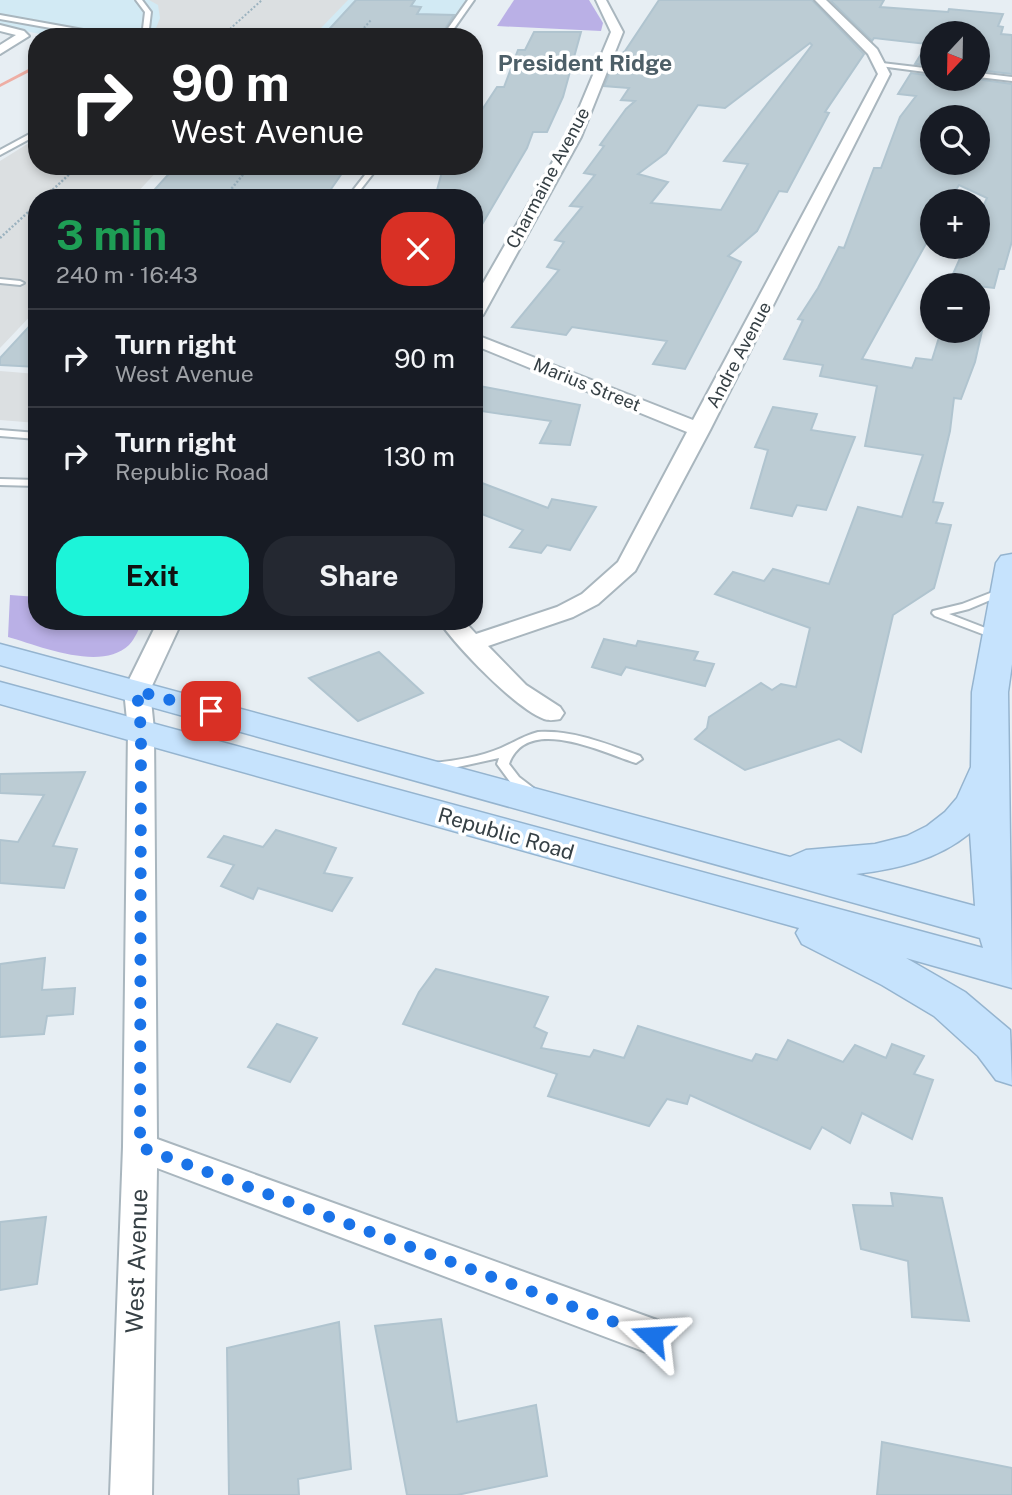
<!DOCTYPE html>
<html lang="en">
<head>
<meta charset="utf-8">
<style>
	:root { --surface:#171b24; --page:#242831; --text:#f1f3f6; --muted:#9ea1a6; --line:#363941; --accent:#1cf4d9 }
	body { margin:0; font-family:"Public Sans",sans-serif; background:var(--page); color:var(--text); height:100vh; display:flex; flex-direction:column; font-size:26px; white-space:nowrap }
	* { box-sizing:border-box; margin:0 }
	p { font-size:23px; color:var(--muted) }
	.icon { flex:none; width:38px; height:38px; fill:none; stroke:currentColor; stroke-width:2; stroke-linecap:round; stroke-linejoin:round }
	.map { position:relative; flex:1; overflow:hidden }
	.side { position:absolute; left:28px; top:189px; width:455px; height:441px; display:flex; flex-direction:column; background:var(--surface); border-radius:28px; box-shadow:0 4px 10px #0003 }
	.side>* { flex:none }
	.guide { position:absolute; left:28px; top:28px; width:455px; height:147px; border-radius:28px; box-shadow:0 4px 10px #0003; background:#202124; color:#fff; overflow:hidden }
	.needle { width:46px; rotate:202deg }
	.controls { position:absolute; left:920px; top:21px; display:grid; gap:14px }
	.controls a { display:grid; place-items:center; width:70px; height:70px; border-radius:50%; background:var(--surface); box-shadow:0 4px 10px #0003; font-size:35px }
	.pin { position:absolute; display:grid; place-items:center; width:60px; height:60px; color:#fff; margin:-30px; border-radius:14px; box-shadow:0 4px 10px #0006 }
	.me { position:absolute; width:77px; margin:-38px; rotate:290deg; stroke-linejoin:round; filter:drop-shadow(0 0 5px #0008) }
	.turn { display:flex; align-items:center; gap:24px; height:147px; padding:0 28px; font-size:32px }
	.turn .icon { width:91px; height:91px; stroke-width:2.5 }
	.turn b { display:block; font-size:49px; line-height:60px }
	.round { display:grid; place-items:center; flex:none; width:74px; height:74px; border-radius:28px; background:var(--page) }
	.overview { display:flex; align-items:center; justify-content:space-between; height:119px; padding:0 28px }
	h1 { font-size:42px; font-weight:700; line-height:52px; color:#1e9e55 }
	.cta { display:flex; gap:14px; margin-top:auto; padding:14px 28px }
	.cta a { flex:1; height:80px; border-radius:28px; background:var(--accent); color:#111; font-size:28px; font-weight:700; line-height:80px; text-align:center }
	.cta a+a { background:var(--page); color:var(--text) }
	ul { padding:0; list-style:none }
	li { display:flex; align-items:center; gap:21px; height:98px; padding:0 28px; border-top:2px solid var(--line) }
	li div { flex:1 }
	li b { display:block; font-size:26px }
	li em { font-style:normal }
	.map>svg:first-child { display:block }
</style>
</head>
<body>
<div class="map">
<svg width="1012" height="1495" viewBox="0 0 1012 1495">
	<rect width="100%" height="100%" fill="#e7eef3"/>
	<!-- commercial -->
	<path fill="#d2eaf4" d="M0,0H476L449,37H55L0,26Z"/>
	<!-- green -->
	<g fill="#bab0e6">
		<path d="M514,0H589L603,23L601,31L497,26Z"/>
		<path d="M10,595L37,597V621H143C139,628 135,639 129,645C101,672 40,646 8,637Z"/>
	</g>
	<!-- parking -->
	<g fill="#dbdfe1">
		<path d="M149,0H348L321,28H314L306,34L312,35L310,37H155L160,33L156,28L160,18L158,5Z"/>
		<path d="M37,138V166H162L132,198H37V309L0,348V161Z"/>
		<path d="M0,371L37,374V423L0,420Z"/>
	</g>
	<g fill="none" stroke-linecap="round" stroke-linejoin="round">
		<!-- stream -->
		<path fill="#eeaea4" fill-rule="evenodd" d="M36,65H37V68L0,87V84Z"/>
	</g>
	<!-- building -->
	<g fill="#bcccd4" stroke="#b0c4cf" stroke-width="2" fill-rule="evenodd">
		<path d="M356,0H415L411,6L421,7L417,14L454,15L440,37H322Z"/>
		<path d="M659,0H812L864,54L825,112L829,113L787,192L779,191L757,231L728,256L741,262L685,369L653,364L667,341L572,327L566,335L512,327L559,270L547,267L564,242L555,240L582,207L570,206L595,175L584,173L604,146L600,145L626,109L635,101L621,100L629,88L604,86L615,59L625,51ZM810,43L812,45L724,161L748,164L721,210L651,203L668,182L638,174L666,153L698,105L725,108Z"/>
		<path d="M830,0H884L880,7L948,12L949,9L1003,14L998,26L1003,27L1001,34L1012,35V74L978,70V33H933V66L915,64L927,44L874,38L872,41Z"/>
		<path d="M534,32H581L563,97L547,132H533L527,148L474,238V198L436,194L443,168L474,169V122L497,87H504L518,50H525Z"/>
		<path d="M911,73L933,76V79H976L1012,84V241L1004,269H999L994,288L949,283L965,247H978V218L987,198L959,185L949,201H933V231L862,359L912,368L916,358L932,360L941,331H982L975,362L961,399L954,398L950,431L933,502L943,503L936,523L951,525L934,588L893,615L861,752L839,739L745,770L695,739L707,728L709,717L761,683L772,690L781,684L796,687L810,628L715,594L733,572L764,581L773,569L829,584L858,507L902,517L923,455L865,446L877,386L820,376L823,365L784,359L803,320L798,319L818,288L839,247L844,248L874,168H881L900,117L916,96L898,94ZM933,117H978V163H933Z"/>
		<path d="M176,166H347L329,192L315,191L311,198H147Z"/>
		<path d="M37,318V367L0,365V358Z"/>
		<path d="M474,385L580,405L570,445L540,443L551,421L474,410Z"/>
		<path d="M773,407L817,414L811,430L855,437L826,510L797,505L792,516L751,508L768,450L755,447Z"/>
		<path d="M474,480L548,508L552,499L596,507L570,550L547,545L541,553L510,547L523,530L474,511Z"/>
		<path d="M604,639L636,646L638,641L698,652L694,660L714,664L705,686L626,667L621,675L592,667Z"/>
		<path d="M379,652L423,693L358,721L309,678Z"/>
		<path d="M85,772L53,846L77,849L64,888L0,883V840L18,842L44,795L0,793V774Z"/>
		<path d="M276,830L336,848L324,873L352,878L332,911L258,888L253,899L221,886L234,865L208,857L224,836L263,847Z"/>
		<path d="M45,958L42,990L75,988L73,1014L47,1016L44,1034L0,1037V964Z"/>
		<path d="M436,969L548,997L534,1027L547,1033L541,1048L590,1057L594,1050L624,1058L638,1026L752,1061L756,1054L777,1060L788,1040L843,1062L855,1045L886,1058L892,1044L924,1056L914,1074L933,1080L912,1139L862,1113L850,1143L822,1127L810,1149L690,1095L687,1104L667,1099L649,1126L548,1096L557,1074L403,1024L419,992Z"/>
		<path d="M277,1024L317,1038L290,1082L248,1067Z"/>
		<path d="M891,1193L942,1198L969,1321L912,1317L908,1261L861,1249L853,1205L893,1206Z"/>
		<path d="M46,1217L37,1284L0,1290V1222Z"/>
		<path d="M441,1319L457,1422L536,1405L547,1476L457,1495H407L375,1326Z"/>
		<path d="M339,1322L351,1469L298,1479L299,1495H229L227,1348Z"/>
		<path d="M882,1442L1012,1468V1495H877Z"/>
	</g>
	<g fill="none" stroke-linecap="round" stroke-linejoin="round">
		<defs>
			<g id="service">
				<path d="M136,0H142L151,12L148,37H142L145,12Z"/>
				<path d="M468,0H474L448,37H442Z"/>
				<path d="M0,15L111,35L114,37H101L0,19Z"/>
				<path d="M882,63L933,69V73L880,66Z"/>
				<path d="M978,73L1012,77V81L978,77Z"/>
				<path d="M37,130V135L0,155V150Z"/>
				<path d="M372,166H379L354,198H347Z"/>
				<path d="M0,279L20,281L24,283L20,285L0,283Z"/>
				<path d="M0,430L37,433V439L0,436Z"/>
				<path d="M0,479L37,480V486L0,485Z"/>
				<path d="M1003,588L1008,591L1007,593L969,609L949,614L1001,634L1003,636L1001,638H993L935,616L932,613L933,611L962,604Z"/>
				<path d="M538,732C574,730 607,744 640,756L642,759L636,763C603,753 527,714 509,764L519,777L536,790L538,793L536,796L532,797L511,783L497,764L499,758L444,770L435,771L429,767L435,763C457,760 480,757 501,748C515,742 521,737 538,732Z"/>
			</g>
			<g id="minor">
				<path d="M596,0H606L623,32L581,137L483,315L474,320V299L567,137L611,32Z"/>
				<path d="M815,0H826L877,49L890,74L710,430L635,571L598,604L573,617L488,646L526,685L560,707L564,713L560,719C554,720 550,721 544,719C515,708 457,647 439,621H464L476,634L557,607L582,594L618,562L687,432L474,345V334L693,420L878,74L868,54Z"/>
				<path d="M0,25L24,31L29,36L0,54V45L16,35L0,31Z"/>
				<path d="M158,621H182L150,690L154,730L157,1139L665,1323L670,1336L665,1349L651,1354L157,1168L152,1495H110L123,1147L128,730L124,690Z"/>
			</g>
			<path id="secondary" d="M1012,554V664L1008,692L1012,988L906,958L965,992L1010,1030L1012,1085L996,1080L978,1056L934,1016L882,985L802,944L796,933L799,928L0,704V682L983,948L980,938L0,665V644L790,857L806,850L875,844L907,836L927,826L945,812L957,798L971,767L972,692L996,563L1001,556ZM970,833L975,906L856,874C897,869 937,860 970,833Z"/>
		</defs>
		<!-- service casing -->
		<use href="#service" stroke="#a9b6be" stroke-width="4"/>
		<!-- minor casing -->
		<use href="#minor" stroke="#a9b6be" stroke-width="4"/>
		<!-- secondary casing -->
		<use href="#secondary" stroke="#95b4cf" stroke-width="3"/>
		<!-- path-far1 -->
		<g stroke="#9bb2bf" stroke-width="2" stroke-dasharray="2 2" stroke-linecap="butt">
			<path d="M221,37L262,0"/>
			<path d="M356,37L371,20"/>
		</g>
		<!-- path -->
		<g stroke="#9bb2bf" stroke-width="2.5" stroke-dasharray="2 2" stroke-linecap="butt">
			<path d="M44,198L78,166"/>
			<path d="M224,198L250,166"/>
			<path d="M0,238L37,204"/>
		</g>
		<!-- service -->
		<use href="#service" fill="#fff" fill-rule="evenodd"/>
		<!-- minor -->
		<use href="#minor" fill="#fff" fill-rule="evenodd"/>
		<!-- secondary -->
		<use href="#secondary" fill="#c6e3fd" fill-rule="evenodd"/>
	</g>
	<g fill="none" stroke-linecap="round" stroke-linejoin="round">
		<!-- route -->
		<path stroke="#1a73e8" stroke-width="12" stroke-dasharray="0 21.6" d="M211,711L137,691L141,730L140,1147L652,1336"/>
	</g>
	<g text-anchor="middle" stroke-width="7" stroke-linejoin="round" paint-order="stroke">
		<!-- far-street labels -->
		<g font-size="18" fill="#364045" stroke="#fff">
			<text transform="translate(548 178) rotate(-62)" y="6">Charmaine Avenue</text>
			<text transform="translate(739 355) rotate(-62)" y="6">Andre Avenue</text>
			<text transform="translate(587 385) rotate(22)" y="6">Marius Street</text>
		</g>
		<!-- street labels -->
		<g font-size="21" fill="#364045" stroke="#fff">
			<text transform="translate(506 834) rotate(16)" y="7">Republic Road</text>
		</g>
		<!-- far-district labels -->
		<g font-size="23" font-weight="bold" fill="#4d5f68" stroke="#fff">
			<text x="585" y="71">President Ridge</text>
		</g>
		<!-- near-street labels -->
		<g font-size="24" fill="#364045" stroke="#fff">
			<text transform="translate(137 1261) rotate(-88)" y="8">West Avenue</text>
		</g>
	</g>
</svg>
<div class="controls">
<a><svg class="needle" viewBox="-14 -14 28 28"><path d="M0-13l5 13h-10z" fill="#e53935"/><path d="M0 13l5-13h-10z" fill="#9ea1a6"/></svg></a>
<a><svg class="icon" aria-label="search" viewBox="0 0 24 24"><circle cx="10" cy="10" r="6"/><path d="M15 15l6 6"/></svg></a>
<a>+</a>
<a>−</a>
</div>
<div class="pin" style="left:211px;top:711px;background:#d93025"><svg class="icon" aria-label="arrive" viewBox="0 0 24 24"><path d="M6 21V4h12l-3 4 3 4H6"/></svg></div>
<svg class="me" style="left:652px;top:1336px" viewBox="-20 -20 40 40"><path d="M0-17L14 15 0 8-14 15z" fill="#1a73e8" stroke="#fff" stroke-width="4"/></svg>
<div class="guide">
<div class="turn"><svg class="icon" aria-label="right" viewBox="0 0 24 24"><path d="M7 20v-9h11M14 6l5 5-5 5"/></svg><div><b>90 m</b>West Avenue</div></div>
</div>
<section class="side">
<div class="overview"><div><h1>3 min</h1><p>240 m · 16:43</p></div><a class="round" style="background:#d93025;color:#fff"><svg class="icon" aria-label="close" viewBox="0 0 24 24"><path d="M6 6l12 12M18 6L6 18"/></svg></a></div>
<ul>
<li><svg class="icon" aria-label="right" viewBox="0 0 24 24"><path d="M7 20v-9h11M14 6l5 5-5 5"/></svg><div><b>Turn right</b><p>West Avenue</p></div><em>90 m</em></li>
<li><svg class="icon" aria-label="right" viewBox="0 0 24 24"><path d="M7 20v-9h11M14 6l5 5-5 5"/></svg><div><b>Turn right</b><p>Republic Road</p></div><em>130 m</em></li>
</ul>
<div class="cta"><a>Exit</a><a>Share</a></div>
</section>
</div>
</body>
</html>
